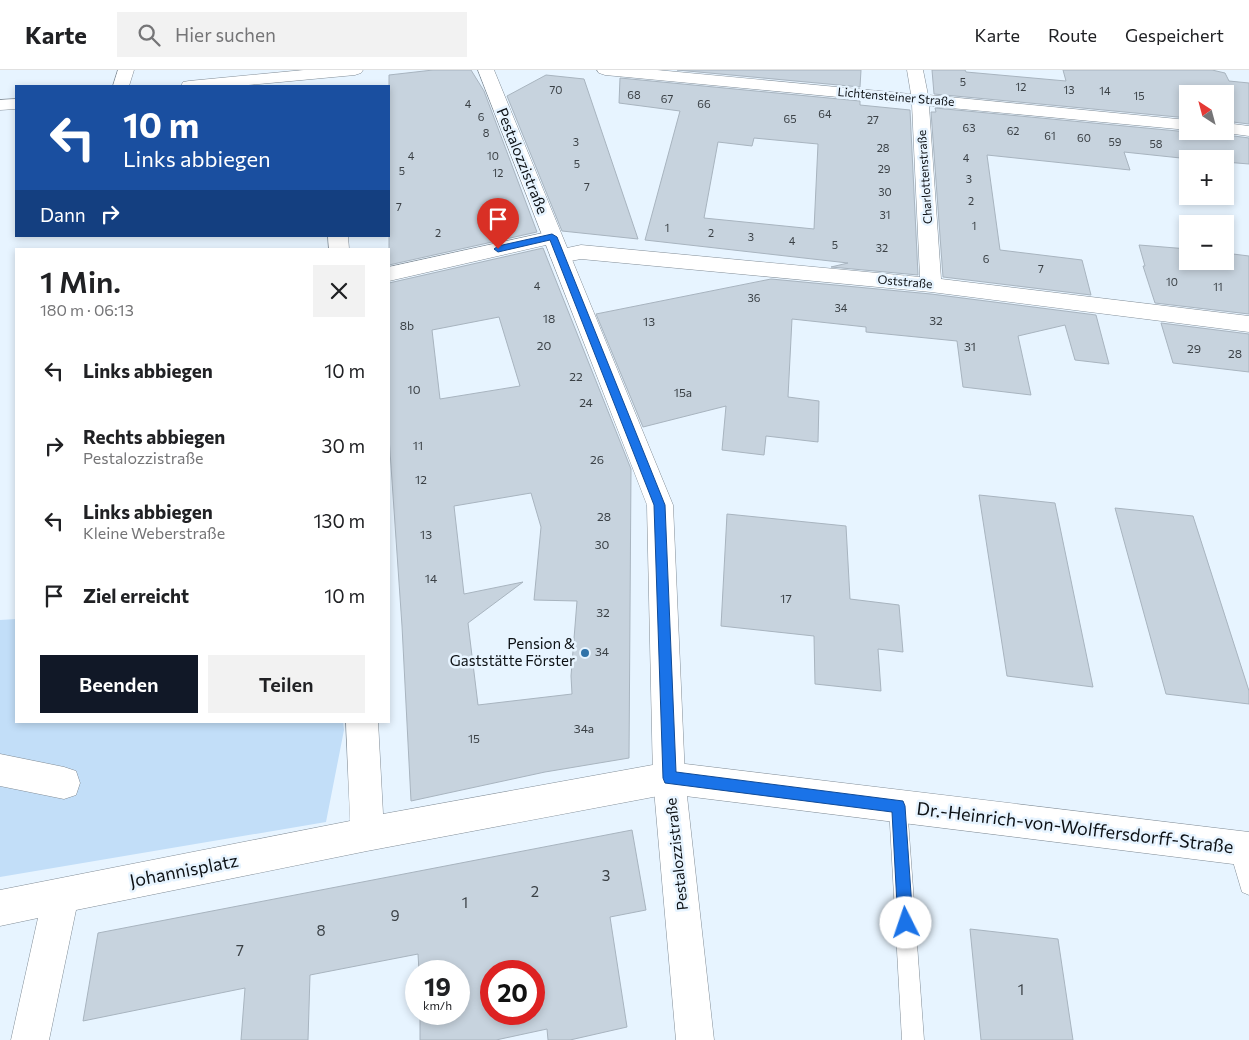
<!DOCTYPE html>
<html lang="de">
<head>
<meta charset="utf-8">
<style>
	:root { --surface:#fff; --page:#f2f2f2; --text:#202124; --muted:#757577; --line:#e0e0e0; --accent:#111827 }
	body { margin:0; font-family:Commissioner,sans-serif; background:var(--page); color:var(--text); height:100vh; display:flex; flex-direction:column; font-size:19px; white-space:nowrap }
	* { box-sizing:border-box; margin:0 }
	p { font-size:16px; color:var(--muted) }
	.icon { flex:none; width:28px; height:28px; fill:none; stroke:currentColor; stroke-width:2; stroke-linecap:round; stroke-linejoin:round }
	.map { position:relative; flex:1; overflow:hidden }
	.sheet { position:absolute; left:15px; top:178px; width:375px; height:475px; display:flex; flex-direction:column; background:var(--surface); border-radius:0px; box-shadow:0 2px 8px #0003 }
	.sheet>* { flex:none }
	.banner { position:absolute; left:15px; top:15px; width:375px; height:152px; border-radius:0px; box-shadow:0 2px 8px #0003; background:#1a4fa0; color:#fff; overflow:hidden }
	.needle { width:32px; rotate:324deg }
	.tools { position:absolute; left:1179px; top:15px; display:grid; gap:10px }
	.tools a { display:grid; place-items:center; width:55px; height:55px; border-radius:0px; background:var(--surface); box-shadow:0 2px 8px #0003; font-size:25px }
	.speed { position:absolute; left:405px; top:890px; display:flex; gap:10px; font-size:25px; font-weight:700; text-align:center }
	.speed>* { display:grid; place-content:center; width:65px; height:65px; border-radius:50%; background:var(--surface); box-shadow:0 2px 8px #0003; line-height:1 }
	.speed small { font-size:12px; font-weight:400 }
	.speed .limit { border:8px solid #d22; background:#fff; color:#111 }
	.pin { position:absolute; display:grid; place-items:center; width:42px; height:42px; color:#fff; margin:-51px -21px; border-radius:50% 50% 50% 0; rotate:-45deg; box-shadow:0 0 5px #0007 }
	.pin .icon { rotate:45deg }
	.me { position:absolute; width:55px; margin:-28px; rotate:356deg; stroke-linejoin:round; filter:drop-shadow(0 0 4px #0008) }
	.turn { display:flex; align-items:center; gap:18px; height:105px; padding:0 25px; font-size:22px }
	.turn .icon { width:65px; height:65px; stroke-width:2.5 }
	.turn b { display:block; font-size:35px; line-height:42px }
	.then { display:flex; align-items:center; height:48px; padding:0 25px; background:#0003; gap:10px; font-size:19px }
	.round { display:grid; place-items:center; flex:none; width:52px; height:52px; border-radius:0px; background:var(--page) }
	.head { display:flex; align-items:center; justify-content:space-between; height:85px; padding:0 25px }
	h1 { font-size:30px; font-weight:600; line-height:38px }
	.action { display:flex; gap:10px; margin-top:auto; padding:10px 25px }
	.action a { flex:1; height:58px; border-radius:0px; background:var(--accent); color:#fff; font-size:20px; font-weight:600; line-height:58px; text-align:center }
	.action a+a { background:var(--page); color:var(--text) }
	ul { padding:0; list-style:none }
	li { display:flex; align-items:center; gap:15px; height:75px; padding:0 25px }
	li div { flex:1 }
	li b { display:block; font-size:19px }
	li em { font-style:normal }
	header { display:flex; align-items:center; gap:30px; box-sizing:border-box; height:70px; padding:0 25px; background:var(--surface); border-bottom:1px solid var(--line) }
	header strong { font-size:24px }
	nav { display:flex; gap:28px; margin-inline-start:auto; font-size:18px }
	.search { width:350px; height:45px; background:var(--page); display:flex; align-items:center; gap:12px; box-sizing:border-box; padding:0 18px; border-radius:0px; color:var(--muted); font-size:19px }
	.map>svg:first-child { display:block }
</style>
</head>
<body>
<header>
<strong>Karte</strong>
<div class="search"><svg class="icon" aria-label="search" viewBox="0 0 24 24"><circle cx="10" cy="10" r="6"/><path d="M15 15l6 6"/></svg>Hier suchen</div>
<nav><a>Karte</a><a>Route</a><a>Gespeichert</a></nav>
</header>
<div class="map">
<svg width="1249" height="970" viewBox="0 0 1249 970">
	<rect width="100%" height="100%" fill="#e7f4ff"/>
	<!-- green -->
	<path fill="#c2def8" d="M16,549V651H343L344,660L326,752L0,807V550Z"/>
	<!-- building -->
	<g fill="#c7d3de" stroke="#a8b4bf" fill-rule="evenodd">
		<path d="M433,0H471L484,21L537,162L389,195V5Z"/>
		<path d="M677,0H861L860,17Z"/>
		<path d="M932,0H965L966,2L1066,11L1063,0H1212L1225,3L1229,11L1249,13V54L1225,51V24H1188V48L934,24Z"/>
		<path d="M546,5L584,9L638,169L562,161L507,26Z"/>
		<path d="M620,8L860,31V35L910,40L918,205L831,197L848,193L645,170L680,41L619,33ZM754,68L818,74L814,159L704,148L718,72L752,76Z"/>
		<path d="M935,38L1188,62L1217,61L1219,64L1249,68V94L1225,92V89H1190L1124,82L1130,100L987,85L1000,180L1082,190L1091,225L943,207L931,42H936Z"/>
		<path d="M1139,175L1188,179V191H1225V183L1249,186V244L1155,233L1143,196H1145Z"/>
		<path d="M543,178L631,399L629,688L545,702L411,731L402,556L389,367V213ZM499,247L520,316L440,329L432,260ZM531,423L541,457L534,530L577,531L571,606L572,624L478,635L468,553L523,512L464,524L454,436Z"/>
		<path d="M771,209L931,224L1096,245L1109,294L1075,290L1065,255L1018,266L1031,325L963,317L957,271L866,262V257L792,249L788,327L819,331L818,372L766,366L764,385L722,380L726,336L643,357L596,244Z"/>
		<path d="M1161,253L1249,264V302L1173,293Z"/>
		<path d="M979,425L1055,433L1093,617L1007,606Z"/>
		<path d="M1115,438L1193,446L1249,621V634L1166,624Z"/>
		<path d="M727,444L846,456L850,529L899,535L903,582L878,579L881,621L815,614L814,566L721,556Z"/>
		<path d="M632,760L646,840L610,847L627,957L570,970H548L547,959L496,970H420V944H459V901H419L418,884L310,905L308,970H241L245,918L83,951L98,863ZM491,901H534V944H491Z"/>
		<path d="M970,859L1058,869L1073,970H981Z"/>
	</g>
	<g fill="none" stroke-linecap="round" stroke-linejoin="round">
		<defs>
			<g id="lane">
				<path d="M898,727L904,730L907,736L924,970H902L889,736L892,730Z"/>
				<path d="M1238,769L1245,771L1249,783V825L1242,822L1229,778L1231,771Z"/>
			</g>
			<g id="street">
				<path d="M118,0H134L129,16H113Z"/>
				<path d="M304,0H363L361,3L355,5L238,16H181L183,12L189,11Z"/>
				<path d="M597,0H657L911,24L907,0H923L928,25L1188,50V60L929,36L941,209L1249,246V262L931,222L581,189L560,193L553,191L550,186L553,181L581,175L920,207L912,34L605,5L599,3Z"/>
				<path d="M16,29V39L0,40V30Z"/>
				<path d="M1225,53L1249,56V66L1219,62L1225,61Z"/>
				<path d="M552,161L559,162L562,167L559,172L389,211V197Z"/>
				<path d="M328,166H348L349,179H329Z"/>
				<path d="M346,651H378L383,744L669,692L1249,762V796L669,724L367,781L76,840L49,970H11L38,848L0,856V820L350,751Z"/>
				<path d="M0,684L64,697L76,701L80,713L76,725L64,729L0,716Z"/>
			</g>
			<path id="secondary" d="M478,0H494L673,435L685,708L714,970H676L653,708L647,435Z"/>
		</defs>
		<!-- lane casing -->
		<use href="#lane" stroke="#828d97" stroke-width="1"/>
		<!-- street casing -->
		<use href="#street" stroke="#828d97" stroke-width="1"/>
		<!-- secondary casing -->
		<use href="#secondary" stroke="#828d97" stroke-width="1"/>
		<!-- lane -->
		<use href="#lane" fill="#fff" fill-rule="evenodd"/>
		<!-- street -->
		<use href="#street" fill="#fff" fill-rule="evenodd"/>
		<!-- secondary -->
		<use href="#secondary" fill="#fff" fill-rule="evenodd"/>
	</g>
	<!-- route -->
	<path fill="#1a73e8" stroke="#114b97" d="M552,164L557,167L665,435L676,702L903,731L905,736L913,853L911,858L906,860L900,858L898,853L892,742L665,713L663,708L654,435L550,170L498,182L494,179L498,176Z"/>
	<!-- markers -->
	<circle fill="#2f72a8" stroke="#e7f4ff" stroke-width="2" cx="585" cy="583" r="5"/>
	<g text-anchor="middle" stroke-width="5" stroke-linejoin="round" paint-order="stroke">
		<!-- far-number labels -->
		<g font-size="11" fill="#3b4146">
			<text x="963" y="16">5</text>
			<text x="1021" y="21">12</text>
			<text x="556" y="24">70</text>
			<text x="1069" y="24">13</text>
			<text x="1105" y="25">14</text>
			<text x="634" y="29">68</text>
			<text x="1139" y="30">15</text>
			<text x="667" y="33">67</text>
			<text x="468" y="38">4</text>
			<text x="704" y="38">66</text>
			<text x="825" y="48">64</text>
			<text x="481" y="51">6</text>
			<text x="790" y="53">65</text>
			<text x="873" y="54">27</text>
			<text x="969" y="62">63</text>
			<text x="1013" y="65">62</text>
			<text x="486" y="67">8</text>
			<text x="1050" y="70">61</text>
			<text x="1084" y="72">60</text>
			<text x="576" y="76">3</text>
			<text x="1115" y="76">59</text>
			<text x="1156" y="78">58</text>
			<text x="883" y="82">28</text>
			<text x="411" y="90">4</text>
			<text x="493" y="90">10</text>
			<text x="966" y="92">4</text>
			<text x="577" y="98">5</text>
			<text x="884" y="103">29</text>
			<text x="402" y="105">5</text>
			<text x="498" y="107">12</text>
			<text x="969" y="113">3</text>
			<text x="587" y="121">7</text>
			<text x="885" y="126">30</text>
			<text x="971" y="135">2</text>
			<text x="399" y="141">7</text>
			<text x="885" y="149">31</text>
			<text x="974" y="160">1</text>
			<text x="667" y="162">1</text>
			<text x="438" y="167">2</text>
			<text x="711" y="167">2</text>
			<text x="751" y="171">3</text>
			<text x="792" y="175">4</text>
			<text x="835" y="179">5</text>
			<text x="882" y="182">32</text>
			<text x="986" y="193">6</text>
			<text x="1041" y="203">7</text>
			<text x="1172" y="216">10</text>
			<text x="537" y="220">4</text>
			<text x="1218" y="221">11</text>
			<text x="754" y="232">36</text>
			<text x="841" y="242">34</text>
		</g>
		<!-- far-street labels -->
		<g font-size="12" fill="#0c1014" stroke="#e7f4ff">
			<text transform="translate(896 27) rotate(5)" y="4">Lichtensteiner Straße</text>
			<text transform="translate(925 107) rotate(-94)" y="4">Charlottenstraße</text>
			<text transform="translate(905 212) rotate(5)" y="4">Oststraße</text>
		</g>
		<!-- number labels -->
		<g font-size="12" fill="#3b4146">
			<text x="549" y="253">18</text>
			<text x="936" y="255">32</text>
			<text x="649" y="256">13</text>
			<text x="407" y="260">8b</text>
			<text x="544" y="280">20</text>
			<text x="970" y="281">31</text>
			<text x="1194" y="283">29</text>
			<text x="1235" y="288">28</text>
			<text x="576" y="311">22</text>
			<text x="414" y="324">10</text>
			<text x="683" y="327">15a</text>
			<text x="586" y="337">24</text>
			<text x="418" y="380">11</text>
			<text x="597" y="394">26</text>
			<text x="421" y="414">12</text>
			<text x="604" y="451">28</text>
			<text x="426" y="469">13</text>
			<text x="602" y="479">30</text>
			<text x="431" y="513">14</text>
			<text x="786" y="533">17</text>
			<text x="603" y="547">32</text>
			<text x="602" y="586">34</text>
			<text x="584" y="663">34a</text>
			<text x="474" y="673">15</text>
		</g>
		<!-- street labels -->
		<g font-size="15" fill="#0c1014" stroke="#e7f4ff">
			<text transform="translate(522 91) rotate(68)" y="5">Pestalozzistraße</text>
			<text transform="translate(677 784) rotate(-96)" y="5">Pestalozzistraße</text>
		</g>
		<!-- poi labels -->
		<g font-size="15" fill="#0c1014" stroke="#e7f4ff" text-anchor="end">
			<text x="575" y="579">Pension &amp;<tspan x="575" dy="17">Gaststätte Förster</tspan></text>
		</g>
		<!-- near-number labels -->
		<g font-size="15" fill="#3b4146">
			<text x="606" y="811">3</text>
			<text x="535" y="827">2</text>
			<text x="465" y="838">1</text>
			<text x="395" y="851">9</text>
			<text x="321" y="866">8</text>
			<text x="240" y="886">7</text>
			<text x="1021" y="925">1</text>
		</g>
		<!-- near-street labels -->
		<g font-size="18" fill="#0c1014" stroke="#e7f4ff">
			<text transform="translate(1075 758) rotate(7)" y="6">Dr.-Heinrich-von-Wolffersdorff-Straße</text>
			<text transform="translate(184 801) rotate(-11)" y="6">Johannisplatz</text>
		</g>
	</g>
</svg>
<div class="tools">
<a><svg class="needle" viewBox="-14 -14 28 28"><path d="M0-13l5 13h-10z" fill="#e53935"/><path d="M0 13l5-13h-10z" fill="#757577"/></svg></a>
<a>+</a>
<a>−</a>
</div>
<div class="speed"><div>19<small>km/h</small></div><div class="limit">20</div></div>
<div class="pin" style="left:498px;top:179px;background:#d93025"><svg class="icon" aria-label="arrive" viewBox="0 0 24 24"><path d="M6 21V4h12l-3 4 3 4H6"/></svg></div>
<svg class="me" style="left:906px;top:853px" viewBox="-20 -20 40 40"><circle r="19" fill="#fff"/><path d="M0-13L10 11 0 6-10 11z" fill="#1a73e8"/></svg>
<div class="banner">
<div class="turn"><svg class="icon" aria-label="left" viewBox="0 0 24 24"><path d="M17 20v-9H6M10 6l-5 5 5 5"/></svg><div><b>10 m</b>Links abbiegen</div></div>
<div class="then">Dann<svg class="icon" aria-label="right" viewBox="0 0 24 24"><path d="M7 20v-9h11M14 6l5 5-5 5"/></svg></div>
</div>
<section class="sheet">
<div class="head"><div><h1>1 Min.</h1><p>180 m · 06:13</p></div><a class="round"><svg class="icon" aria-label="close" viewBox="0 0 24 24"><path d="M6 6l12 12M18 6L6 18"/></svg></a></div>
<ul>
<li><svg class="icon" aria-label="left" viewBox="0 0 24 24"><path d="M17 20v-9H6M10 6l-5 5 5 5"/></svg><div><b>Links abbiegen</b></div><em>10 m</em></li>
<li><svg class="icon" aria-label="right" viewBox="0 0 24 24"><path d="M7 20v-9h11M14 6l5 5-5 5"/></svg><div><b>Rechts abbiegen</b><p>Pestalozzistraße</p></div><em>30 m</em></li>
<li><svg class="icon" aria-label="left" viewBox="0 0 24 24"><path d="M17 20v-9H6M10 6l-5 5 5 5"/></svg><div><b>Links abbiegen</b><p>Kleine Weberstraße</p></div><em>130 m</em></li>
<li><svg class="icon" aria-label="arrive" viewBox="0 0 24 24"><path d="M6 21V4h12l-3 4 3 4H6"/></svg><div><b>Ziel erreicht</b></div><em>10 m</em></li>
</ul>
<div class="action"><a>Beenden</a><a>Teilen</a></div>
</section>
</div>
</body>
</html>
